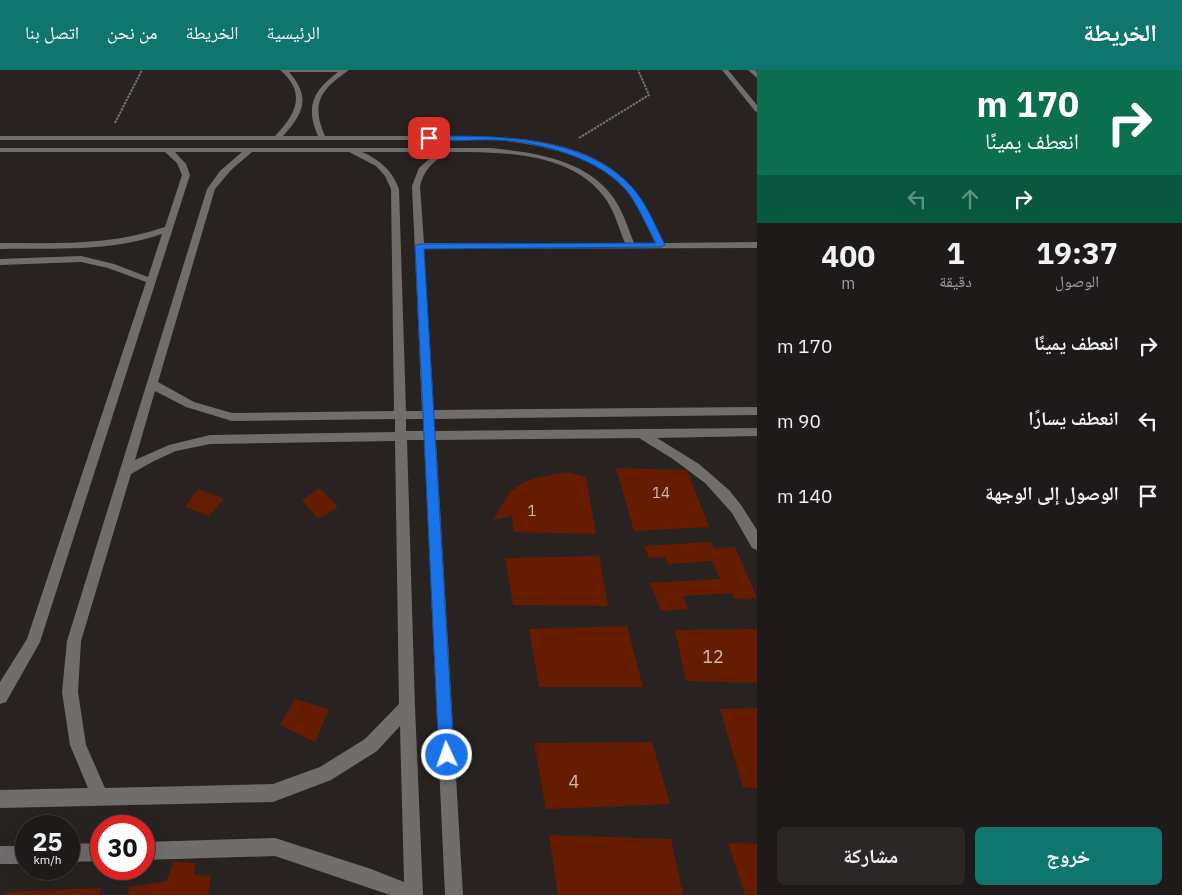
<!DOCTYPE html>
<html lang="ar">
<head>
<meta charset="utf-8">
<style>
	:root { --surface:#1e1a19; --page:#2b2726; --text:#f1f3f6; --muted:#a1a1a2; --line:#3c3838; --accent:#0f766e }
	body { margin:0; font-family:"IBM Plex Sans","Noto Naskh Arabic",sans-serif; background:var(--page); color:var(--text); direction:rtl; height:100vh; display:flex; flex-direction:column; font-size:19px; white-space:nowrap }
	* { box-sizing:border-box; margin:0 }
	p { font-size:16px; color:var(--muted) }
	.icon { flex:none; width:28px; height:28px; fill:none; stroke:currentColor; stroke-width:2; stroke-linecap:round; stroke-linejoin:round }
	.map { position:relative; flex:1; overflow:hidden; direction:ltr }
	.sheet { display:flex; flex-direction:column; background:var(--surface); width:425px }
	.sheet>* { flex:none }
	.hud { background:#0b6e4f; color:#fff; overflow:hidden }
	.speed { position:absolute; left:15px; top:745px; display:flex; gap:10px; font-size:25px; font-weight:700; text-align:center }
	.speed>* { display:grid; place-content:center; width:65px; height:65px; border-radius:50%; background:var(--surface); box-shadow:0 5px 20px #0002,0 0 0 1px var(--line); line-height:1 }
	.speed small { font-size:12px; font-weight:400 }
	.speed .limit { border:8px solid #d22; background:#fff; color:#111 }
	.pin { position:absolute; display:grid; place-items:center; width:42px; height:42px; color:#fff; margin:-21px; border-radius:10px; box-shadow:0 2px 8px #0006 }
	.me { position:absolute; width:55px; margin:-28px; rotate:357deg; stroke-linejoin:round; filter:drop-shadow(0 0 4px #0008) }
	.turn { display:flex; align-items:center; gap:18px; height:105px; padding:0 20px; font-size:22px }
	.turn .icon { width:65px; height:65px; stroke-width:2.5 }
	.turn b { display:block; font-size:35px; line-height:42px }
	.lanes { display:flex; align-items:center; height:48px; padding:0 20px; background:#0003; justify-content:center; gap:25px; direction:ltr }
	.lanes .off { opacity:.35 }
	.eta { display:flex; justify-content:space-evenly; align-items:center; height:85px; text-align:center }
	.eta b { font-size:30px; font-weight:700; line-height:35px }
	.action { display:flex; gap:10px; margin-top:auto; padding:10px 20px }
	.action a { flex:1; height:58px; border-radius:8px; background:var(--accent); color:#fff; font-size:20px; font-weight:700; line-height:58px; text-align:center }
	.action a+a { background:var(--page); color:var(--text) }
	ul { padding:0; list-style:none }
	li { display:flex; align-items:center; gap:15px; height:75px; padding:0 20px }
	li div { flex:1 }
	li b { display:block; font-size:19px }
	li em { font-style:normal }
	header { display:flex; align-items:center; gap:30px; box-sizing:border-box; height:70px; padding:0 25px; background:var(--accent); color:#fff }
	header strong { font-size:24px }
	nav { display:flex; gap:28px; margin-inline-start:auto; font-size:18px }
	main { display:flex; flex:1; min-height:0 }
	.map>svg:first-child { display:block }
</style>
</head>
<body>
<header>
<strong>الخريطة</strong>
<nav><a>الرئيسية</a><a>الخريطة</a><a>من نحن</a><a>اتصل بنا</a></nav>
</header>
<main>
<section class="sheet">
<div class="hud">
<div class="turn"><svg class="icon" aria-label="right" viewBox="0 0 24 24"><path d="M7 20v-9h11M14 6l5 5-5 5"/></svg><div><b>170 m</b>انعطف يمينًا</div></div>
<div class="lanes"><svg class="icon off" aria-label="left" viewBox="0 0 24 24"><path d="M17 20v-9H6M10 6l-5 5 5 5"/></svg><svg class="icon off" aria-label="ahead" viewBox="0 0 24 24"><path d="M12 20V5M6 11l6-6 6 6"/></svg><svg class="icon" aria-label="right" viewBox="0 0 24 24"><path d="M7 20v-9h11M14 6l5 5-5 5"/></svg></div>
</div>
<div class="eta">
<div><b>19:37</b><p>الوصول</p></div>
<div><b>1</b><p>دقيقة</p></div>
<div><b>400</b><p>m</p></div>
</div>
<ul>
<li><svg class="icon" aria-label="right" viewBox="0 0 24 24"><path d="M7 20v-9h11M14 6l5 5-5 5"/></svg><div><b>انعطف يمينًا</b></div><em>170 m</em></li>
<li><svg class="icon" aria-label="left" viewBox="0 0 24 24"><path d="M17 20v-9H6M10 6l-5 5 5 5"/></svg><div><b>انعطف يسارًا</b></div><em>90 m</em></li>
<li><svg class="icon" aria-label="arrive" viewBox="0 0 24 24"><path d="M6 21V4h12l-3 4 3 4H6"/></svg><div><b>الوصول إلى الوجهة</b></div><em>140 m</em></li>
</ul>
<div class="action"><a>خروج</a><a>مشاركة</a></div>
</section>
<div class="map">
<svg width="757" height="825" viewBox="0 0 757 825">
	<rect width="100%" height="100%" fill="#282321"/>
	<!-- building -->
	<g fill="#661c01">
		<path d="M616,398L687,400L709,457L634,461Z"/>
		<path d="M567,402L586,407L596,464L514,462L512,446L493,450L510,422L524,412L540,407Z"/>
		<path d="M320,418L338,437L318,449L302,430Z"/>
		<path d="M198,419L224,429L209,446L185,437Z"/>
		<path d="M711,472L714,479L735,477L757,528L735,529L732,523L683,526L688,539L661,541L650,513L720,509L712,491L668,494L666,487L649,488L644,476Z"/>
		<path d="M599,486L608,536L513,535L505,488Z"/>
		<path d="M627,556L643,617H539L529,559Z"/>
		<path d="M757,559V613L686,611L675,560Z"/>
		<path d="M295,629L329,639L315,672L280,655Z"/>
		<path d="M757,638V718L743,717L720,639Z"/>
		<path d="M652,672L670,734L546,739L534,673Z"/>
		<path d="M549,765L671,769L683,825H558Z"/>
		<path d="M728,773L757,774V825H745Z"/>
		<path d="M173,792L195,793L194,805L211,806L208,825H128L129,817L167,811Z"/>
		<path d="M101,818L99,825H6L7,822Z"/>
	</g>
	<g fill="none" stroke-linecap="round" stroke-linejoin="round">
		<!-- path -->
		<g stroke="#777271" stroke-width="2" stroke-dasharray="2.5 1" stroke-linecap="butt">
			<path d="M115,53L142,0"/>
			<path d="M579,68L649,25L638,0"/>
		</g>
		<!-- minor -->
		<g fill="#706e6d" fill-rule="evenodd">
			<path d="M280,0H349C322,19 310,32 325,66C359,66 394,66 428,66C490,66 575,63 624,109C643,126 653,150 664,173L757,172V178L424,179L434,340L757,337V345L434,349L435,361L757,358V366L657,368L699,394L729,420L741,435L757,460V480L752,478L732,443L705,413L673,389L639,368L436,370L463,825H445L424,370H407L415,637L423,825H390L275,786L144,790V772L275,768L371,799L404,812L400,656L377,681L331,710L273,732L0,738V720L88,718L70,675L62,622L67,571L207,119L220,101L242,82H175L186,94L190,105L40,572L6,632L0,634V612L27,569L146,212L108,198L81,192L0,195V189L81,186L114,194L148,207L162,164C110,182 54,178 0,179V173C56,173 111,176 165,157L182,105L177,93L165,82H0V78H491C535,83 585,89 613,127C623,141 628,158 634,173H655C647,157 641,139 630,125C598,85 546,76 498,70H0V66H275C296,44 307,23 280,0ZM289,2H338C313,21 305,36 318,66H283C304,43 311,27 289,2ZM252,82H349L376,96L385,106L391,119L394,341L232,343L194,332L158,312L215,119L231,100ZM362,82H437L419,98L412,116L422,341H406L399,119C392,100 380,90 362,82ZM448,82C500,82 574,81 607,131C615,143 619,159 625,173H424L420,116C424,99 434,91 448,82ZM155,321L186,337L232,351L395,349V362L210,365L169,375L135,390ZM406,349H423V361H406ZM395,371L399,634L365,669L320,697L273,714L105,718L86,675L78,622L81,571L131,404L154,391L176,381L210,374Z"/>
			<path d="M722,0H728L757,35V42L755,41Z"/>
			<path d="M748,0H755L757,2V8Z"/>
			<path d="M101,773V791L69,792V774Z"/>
			<rect x="0" y="776" width="26" height="18"/>
		</g>
	</g>
	<!-- route -->
	<path fill="#1a73e8" stroke="#114b97" d="M429,66C495,66 589,64 636,122C648,137 656,158 665,175L661,177L424,179L454,685L452,691L447,693L441,691L439,685L415,176L419,174L656,173C647,157 640,140 630,125C605,89 538,71 496,70C473,69 449,73 427,69V67Z"/>
	<g text-anchor="middle" stroke-width="5" stroke-linejoin="round" paint-order="stroke">
		<!-- number labels -->
		<g font-size="15" fill="#d0bbb4">
			<text x="661" y="428">14</text>
			<text x="532" y="446">1</text>
		</g>
		<!-- near-number labels -->
		<g font-size="18" fill="#d0bbb4">
			<text x="713" y="593">12</text>
			<text x="574" y="718">4</text>
		</g>
	</g>
</svg>
<div class="speed"><div>25<small>km/h</small></div><div class="limit">30</div></div>
<div class="pin" style="left:429px;top:68px;background:#d93025"><svg class="icon" aria-label="arrive" viewBox="0 0 24 24"><path d="M6 21V4h12l-3 4 3 4H6"/></svg></div>
<svg class="me" style="left:447px;top:685px" viewBox="-20 -20 40 40"><circle r="17" fill="#1a73e8" stroke="#fff" stroke-width="3"/><path d="M0-11L8 9 0 5-8 9z" fill="#fff"/></svg>
</div>
</main>
</body>
</html>
